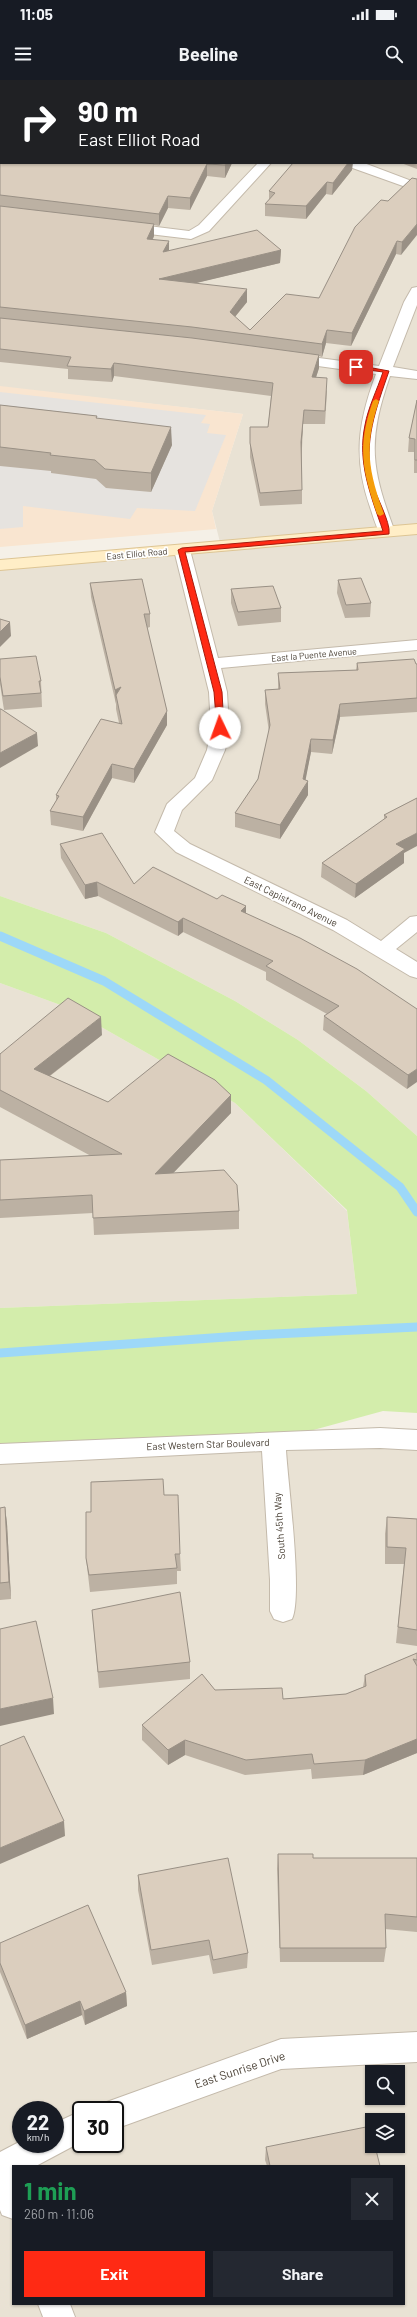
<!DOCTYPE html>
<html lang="en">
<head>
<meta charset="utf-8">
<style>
	:root { --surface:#171b24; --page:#242831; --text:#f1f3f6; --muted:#9ea1a6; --accent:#ff2a14 }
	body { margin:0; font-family:Barlow,sans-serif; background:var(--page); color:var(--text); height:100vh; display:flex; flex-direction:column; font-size:15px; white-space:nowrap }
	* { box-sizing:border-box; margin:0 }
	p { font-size:13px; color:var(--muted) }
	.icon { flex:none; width:22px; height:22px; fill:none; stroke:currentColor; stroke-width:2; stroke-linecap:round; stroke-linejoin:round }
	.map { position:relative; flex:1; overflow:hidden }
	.drawer { position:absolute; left:12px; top:2085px; width:393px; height:140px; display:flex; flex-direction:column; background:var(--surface); border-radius:0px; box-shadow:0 1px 3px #0004 }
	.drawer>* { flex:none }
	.banner { position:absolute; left:0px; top:0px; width:417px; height:84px; box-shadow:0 1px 3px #0004; background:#202124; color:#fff; overflow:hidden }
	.tools { position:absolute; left:365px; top:1985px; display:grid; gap:8px }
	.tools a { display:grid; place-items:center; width:40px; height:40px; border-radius:0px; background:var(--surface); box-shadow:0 1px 3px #0004; font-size:20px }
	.speed { position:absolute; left:12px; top:2021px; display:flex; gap:8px; font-size:20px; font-weight:700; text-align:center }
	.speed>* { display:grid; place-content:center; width:52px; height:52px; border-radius:50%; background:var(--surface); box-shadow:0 1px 3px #0004; line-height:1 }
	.speed small { font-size:10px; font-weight:400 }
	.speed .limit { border:2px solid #111; border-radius:6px; background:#fff; color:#111 }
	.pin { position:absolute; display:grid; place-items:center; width:34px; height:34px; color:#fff; margin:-17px; border-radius:8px; box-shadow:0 2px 6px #0006 }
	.me { position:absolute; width:44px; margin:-22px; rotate:357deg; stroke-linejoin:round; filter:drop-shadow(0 0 3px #0008) }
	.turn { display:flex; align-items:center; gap:14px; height:84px; padding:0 12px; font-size:18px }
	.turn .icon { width:52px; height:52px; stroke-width:2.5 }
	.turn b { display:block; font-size:28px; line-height:34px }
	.round { display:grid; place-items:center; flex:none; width:42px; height:42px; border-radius:0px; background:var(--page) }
	.summary { display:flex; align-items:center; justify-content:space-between; height:68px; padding:0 12px }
	h1 { font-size:24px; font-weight:700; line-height:30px; color:#1e9e55 }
	.action { display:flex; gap:8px; margin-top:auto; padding:8px 12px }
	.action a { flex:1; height:46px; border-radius:0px; background:var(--accent); color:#fff; font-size:16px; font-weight:700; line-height:46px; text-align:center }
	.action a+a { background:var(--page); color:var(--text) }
	.status { display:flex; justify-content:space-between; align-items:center; height:28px; padding:0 20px; background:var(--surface); direction:ltr }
	.status svg { height:11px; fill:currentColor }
	header { display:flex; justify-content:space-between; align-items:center; height:52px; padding:0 12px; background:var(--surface); font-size:18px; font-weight:700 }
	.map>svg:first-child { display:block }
</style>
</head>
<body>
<div class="status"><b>11:05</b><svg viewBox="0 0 49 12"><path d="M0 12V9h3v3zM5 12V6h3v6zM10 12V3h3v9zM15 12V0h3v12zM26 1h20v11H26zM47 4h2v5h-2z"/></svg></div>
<header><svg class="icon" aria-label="menu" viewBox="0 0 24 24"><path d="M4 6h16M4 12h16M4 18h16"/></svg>Beeline<svg class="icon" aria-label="search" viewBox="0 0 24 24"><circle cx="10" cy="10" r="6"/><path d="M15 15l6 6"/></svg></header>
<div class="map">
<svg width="417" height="2237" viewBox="0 0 417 2237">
	<rect width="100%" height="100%" fill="#f5f0e7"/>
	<!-- residential -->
	<g fill="#e9e2d4" fill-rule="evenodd">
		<path d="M0,0H39L1,1V83H416L417,38V1056L366,1011L298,960L235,921L106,853L0,816V485L221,466L212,431L243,334L0,307Z"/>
		<path d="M0,903L66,927L235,1023L347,1131L357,1214L0,1228Z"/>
		<path d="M417,1360V2237H0V1374ZM372,1992H398V2018H372ZM21,2030H55V2064H21ZM81,2030H115V2064H81ZM372,2040H398V2066H372ZM13,2086H404V2224H13Z"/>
	</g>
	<!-- commercial -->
	<path fill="#f9e5d0" d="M0,306L243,334L212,431L216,449L0,467Z"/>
	<!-- green -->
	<g fill="#d3edab">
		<path d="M39,0H356L366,1H49Z"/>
		<path d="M0,816L106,853L235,921L298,960L366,1011L417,1056V1333L383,1331L273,1361L0,1374V1228L357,1214L347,1130L235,1023L66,927L0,903Z"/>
	</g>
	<!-- parking -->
	<path fill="#e6e3df" d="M0,312L206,335L201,343L210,344L207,353L226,355L195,431L137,428L130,439L23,426V447L0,449Z"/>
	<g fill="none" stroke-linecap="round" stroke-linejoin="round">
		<!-- stream-far1 -->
		<path stroke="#9dd8f8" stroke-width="5.5" d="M242,0L251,1"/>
		<!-- stream -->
		<g stroke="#9dd8f8" stroke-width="9">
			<path d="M0,856L104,901L266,1000L400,1107L417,1132"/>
			<path d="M0,1273L254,1255L417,1247"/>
		</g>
		<defs>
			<g id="street">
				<path d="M258,83H271L209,151L191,159L124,151L117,147L124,143L189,151L199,145Z"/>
				<path d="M346,83H364L417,103V111L347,86Z"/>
				<path d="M417,207V225L393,287L417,291V299L390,296C367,362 371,388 395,452L393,455H381C376,447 373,436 370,427C353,378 358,342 376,294L289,282L282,278L289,274L379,286L404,222L412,208Z"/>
				<path d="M182,465L188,467L190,470L218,578L417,560V570L221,588L227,612L229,648L225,670L212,700L182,730L174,751L190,764L347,840L381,861L410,837L417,836V852L396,869L417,882V898L410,896L333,850L176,772L155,752L167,724L195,698L207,670L211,648L209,612L174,470L176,467Z"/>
				<path d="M380,1348L417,1350V1370L380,1368L286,1370C288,1403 303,1516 292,1539L283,1542L274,1539L270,1531V1500L262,1371L0,1384V1364Z"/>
				<path d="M417,1952V1982L281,1989L115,2049V2030H102L104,2023L115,2019L281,1959Z"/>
				<path d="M81,2031V2062L36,2086H13V2139L2,2135L0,2130V2072L21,2061V2064H55V2043Z"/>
				<path d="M38,2224H70L75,2237H43Z"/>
			</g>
			<path id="secondary" d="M417,444V454L0,490V480Z"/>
		</defs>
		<!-- street casing -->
		<use href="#street" stroke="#c4baab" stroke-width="2"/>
		<!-- secondary casing -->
		<use href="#secondary" stroke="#ddc594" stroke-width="2"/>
		<!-- street -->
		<use href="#street" fill="#fff" fill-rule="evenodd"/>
		<!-- secondary -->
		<use href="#secondary" fill="#ffeec7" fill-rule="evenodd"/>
	</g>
	<!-- wall -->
	<g fill="#bcb1a3">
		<path d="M0,0L1,1V83H232L225,98L207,96L190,130L168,128L159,146L154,145V156L153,159L169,171L281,170L280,183L195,203L247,222L235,237L250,250L319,218L388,121L412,98L401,175L396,174L351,266L326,263L322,277L319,276V288L316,297L327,311L325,344H303L302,368V424L260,426L250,377V347H268L271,316L114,296L112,302L68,299V289L0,282Z"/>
		<path d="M416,46H417V89L401,83H416Z"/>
		<path d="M352,90L332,115L326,114L306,139L265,136V124L269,120V111Z"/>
		<path d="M417,320V393H414V372H408L409,358Z"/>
		<path d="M0,325L97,336V338L172,365L151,412L106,408L96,399L51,393V391L0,386Z"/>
		<path d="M338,500L371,523L370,537L345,538L337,513Z"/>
		<path d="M90,503L150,534V547L147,548L167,631V645L134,703L112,698L83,751L51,745L50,731L56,721V715L119,643L116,629V624L91,517Z"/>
		<path d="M231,509L281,528V542L238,546L231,523Z"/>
		<path d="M0,579L41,601L42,627L4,630L0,604Z"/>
		<path d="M357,583L417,584V632L340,637L332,674L311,672L305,700L308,701V715L280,759L235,747V733L258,699L269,652L265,624V610L278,609V593L356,590Z"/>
		<path d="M417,718L404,773V783L355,818L321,797L322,783L384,740V735Z"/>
		<path d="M60,764L134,804L217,819L246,826V834L417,929L407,1009L323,950L324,936L327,934L266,900V892L183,852L178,856L98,816L85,819L61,778Z"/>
		<path d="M102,955L50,996L108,1022L231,1015V1033L173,1093L239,1131V1149L94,1155L93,1133L0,1138V1080L91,1076L0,1027V974Z"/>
		<path d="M164,1415L180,1474L181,1491H177V1504L90,1512L86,1478L91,1432Z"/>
		<path d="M5,1427L7,1444L11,1519L0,1520V1428Z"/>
		<path d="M387,1437L417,1439V1566L396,1563L404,1484H385V1454Z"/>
		<path d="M92,1530L190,1582V1599L99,1608Z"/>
		<path d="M417,1573V1673L363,1695L312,1699L311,1689L245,1695L185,1675L168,1685L142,1660V1645L215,1610L283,1619L346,1614L363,1607L365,1595Z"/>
		<path d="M278,1774L313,1778H417V1852L385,1849L386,1868L384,1882H280L277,1789Z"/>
		<path d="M138,1795L248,1873L247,1888L213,1894L209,1875L152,1885L138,1810Z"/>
		<path d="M0,1863L126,1912L127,1926L85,1945L82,1935L27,1959L0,1892Z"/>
		<path d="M266,2067L380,2086H267L265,2080Z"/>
	</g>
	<!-- shaded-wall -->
	<g fill="#999085">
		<path d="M226,83H232L225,98V85Z"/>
		<path d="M348,83H353L352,90L332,115L333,103Z"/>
		<path d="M207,84V96L190,130V118Z"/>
		<path d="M327,102L326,114L306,139V126Z"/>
		<path d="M168,116V128L159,146V134Z"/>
		<path d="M154,144V156L147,171V159Z"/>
		<path d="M417,144V155L401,175L402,162Z"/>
		<path d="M169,161V174L163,172Z"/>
		<path d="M397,161L396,174L351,266L352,253Z"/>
		<path d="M281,170L280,183L159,212V199Z"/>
		<path d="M247,209V222L229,244L230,232Z"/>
		<path d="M327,250L326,263L322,277V264Z"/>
		<path d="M319,275V288L312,310V297Z"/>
		<path d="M114,283V296L112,302L111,289Z"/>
		<path d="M304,330L303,344L301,375V362Z"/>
		<path d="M171,347L172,365L151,412V393Z"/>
		<path d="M10,542L11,556L0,567V552Z"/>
		<path d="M121,607L116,615V624L115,610Z"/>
		<path d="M340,624V637L332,674L333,660Z"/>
		<path d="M167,631V645L134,703V689Z"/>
		<path d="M37,653L38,666L0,688V673Z"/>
		<path d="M311,659V672L304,708L308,701V715L280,759V745L303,699Z"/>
		<path d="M112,684V698L83,751V737Z"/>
		<path d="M417,753V766L404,773V783L355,818L356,804L396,764Z"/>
		<path d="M97,802L98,816L85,819V805Z"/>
		<path d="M246,826V840L241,831Z"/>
		<path d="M183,838V852L178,856V842Z"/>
		<path d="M101,937L102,955L35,1007L34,989Z"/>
		<path d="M417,989V1002L407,1009L408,995Z"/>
		<path d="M231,1015V1033L155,1112V1094Z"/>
		<path d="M5,1427L7,1444L11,1519L9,1502Z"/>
		<path d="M53,1618L54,1634L0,1646V1629Z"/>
		<path d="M417,1659V1673L363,1695L365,1680Z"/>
		<path d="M185,1660V1675L168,1685V1670Z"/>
		<path d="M64,1741L65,1756L0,1784V1768Z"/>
		<path d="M126,1912L127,1926L85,1945L84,1931Z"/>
		<path d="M80,1921L82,1935L27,1959L25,1945Z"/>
	</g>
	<!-- building -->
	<g fill="#dbcebe" stroke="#999085">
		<path d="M0,0H61L60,1H1V27L0,22Z"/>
		<path d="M0,31H1V83H226L225,85L207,84L190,118L168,116L159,134L0,115Z"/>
		<rect x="416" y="46" width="1" height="30"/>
		<path d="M293,83H348L333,103L327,102L306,126L265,124L275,113L269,111Z"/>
		<path d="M412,98L417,99V144L402,162L397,161L352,253L327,250L322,264L192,247L0,227V126L154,144L147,159L169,161L163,172L257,150L281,170L159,199L247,209L230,232L250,250L286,214L319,218L355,147L381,120L388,121Z"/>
		<path d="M0,238L192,258L319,275L312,297L327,298L325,331L304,330L301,362L302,410L260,413L250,363V347H268L273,303L114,283L111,289L67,286L71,277L0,269Z"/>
		<path d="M417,320V380H415V359L409,358Z"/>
		<path d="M0,325L97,336L96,338L171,347L151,393L105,389L95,380L50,375L51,373L0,367Z"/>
		<path d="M361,498L371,523L346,525L338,500Z"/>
		<path d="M142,499L150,534H144L167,631L134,689L112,684L83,737L50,731L59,716L56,715L101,639L122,644L116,615L121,607L115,610L90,503Z"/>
		<path d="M273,506L281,528L238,532L231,509Z"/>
		<path d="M0,539L10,542L0,552Z"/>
		<path d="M36,576L41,601H39L41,613L3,616L0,597V579Z"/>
		<path d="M414,579L416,584H417V618L340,624L333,660L311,659L303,699L308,701L280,745L235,733L258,699L270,645L265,610L280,609L278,593L358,590L357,583Z"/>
		<path d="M0,629H1L37,653L0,673Z"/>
		<path d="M417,718V753L396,764L405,769L356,804L322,783L387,737L384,735Z"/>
		<path d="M102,753L134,804L153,787L217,819L222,815L246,826L241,831L300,858L357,889L417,929V989L408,995L324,936L339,926L266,886L273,881L183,838L178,842L97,802L85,805L60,764Z"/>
		<path d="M68,918L101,937L34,989L108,1022L168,974L215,1000L231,1015L155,1094L224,1090L237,1105L239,1131L93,1138L92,1115L0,1120V1080L122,1074L0,1010V974Z"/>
		<path d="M163,1399L164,1415H178L180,1474H175L177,1488L89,1495L86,1478V1432H91V1402Z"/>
		<path d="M5,1427L9,1502L0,1503V1428Z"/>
		<path d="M387,1437L417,1439V1550L398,1547L406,1468L387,1467Z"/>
		<path d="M180,1512L190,1582L98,1592L92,1530Z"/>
		<path d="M36,1541L53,1618L0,1629V1549Z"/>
		<path d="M417,1573V1580L413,1579L417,1586V1659L365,1680L314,1684L312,1674L246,1680L185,1660L168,1670L142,1645L202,1594L215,1610L282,1608L283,1619L346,1614L366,1606L365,1595Z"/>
		<path d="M24,1656L64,1741L0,1768V1666Z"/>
		<path d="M278,1774H313V1778H417V1837L385,1834L386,1868H280Z"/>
		<path d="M228,1778L248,1873L213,1880L209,1860L151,1870L138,1795Z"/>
		<path d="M88,1825L126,1912L84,1931L80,1921L25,1945L0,1883V1863Z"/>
		<path d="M371,2046L372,2052V2066H375L380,2086H270L266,2067Z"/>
	</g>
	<!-- route -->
	<path fill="#ff2a14" stroke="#a61b0d" d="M356,285L389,291C376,329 363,361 372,402C375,415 391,442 389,454L185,472L222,612L224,648L217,650L214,612L178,470L182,468L383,451C371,416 357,382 365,345C368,328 377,310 383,292L354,288Z"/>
	<!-- slow -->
	<path fill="#f59e0b" d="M376,319L379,321C364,366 368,390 384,434L380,436L377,434C362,390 357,366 373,321Z"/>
	<g text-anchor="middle" stroke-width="3.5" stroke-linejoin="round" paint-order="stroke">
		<!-- far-street labels -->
		<g font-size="9" fill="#494035" stroke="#fff">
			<text transform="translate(137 474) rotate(-5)" y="3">East Elliot Road</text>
			<text transform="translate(314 575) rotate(-5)" y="3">East la Puente Avenue</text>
		</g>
		<!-- street labels -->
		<g font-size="10" fill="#494035" stroke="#fff">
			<text transform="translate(291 821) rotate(26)" y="4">East Capistrano Avenue</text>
			<text transform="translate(208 1364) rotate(-2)" y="4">East Western Star Boulevard</text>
			<text transform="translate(279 1446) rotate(-94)" y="4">South 45th Way</text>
		</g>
		<!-- near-street labels -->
		<g font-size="12" fill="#494035" stroke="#fff">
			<text transform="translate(240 1990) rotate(-18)" y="4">East Sunrise Drive</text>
		</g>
	</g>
</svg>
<div class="tools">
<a><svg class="icon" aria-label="search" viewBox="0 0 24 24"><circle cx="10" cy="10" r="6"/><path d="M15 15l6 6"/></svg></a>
<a><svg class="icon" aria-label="layers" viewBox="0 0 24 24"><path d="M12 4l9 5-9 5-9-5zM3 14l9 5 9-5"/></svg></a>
</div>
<div class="speed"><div>22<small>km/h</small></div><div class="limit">30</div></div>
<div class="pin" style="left:356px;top:287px;background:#d93025"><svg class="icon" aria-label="arrive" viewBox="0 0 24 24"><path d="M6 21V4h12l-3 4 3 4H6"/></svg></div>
<svg class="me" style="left:220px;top:648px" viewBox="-20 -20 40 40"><circle r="19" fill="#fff"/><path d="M0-13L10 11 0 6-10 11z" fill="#ff2a14"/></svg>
<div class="banner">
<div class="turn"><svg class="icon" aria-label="right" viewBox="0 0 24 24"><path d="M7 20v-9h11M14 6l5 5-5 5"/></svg><div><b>90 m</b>East Elliot Road</div></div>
</div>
<section class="drawer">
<div class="summary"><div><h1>1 min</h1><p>260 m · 11:06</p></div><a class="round"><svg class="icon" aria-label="close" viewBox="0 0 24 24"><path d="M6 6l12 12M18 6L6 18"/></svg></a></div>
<div class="action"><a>Exit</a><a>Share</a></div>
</section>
</div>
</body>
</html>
